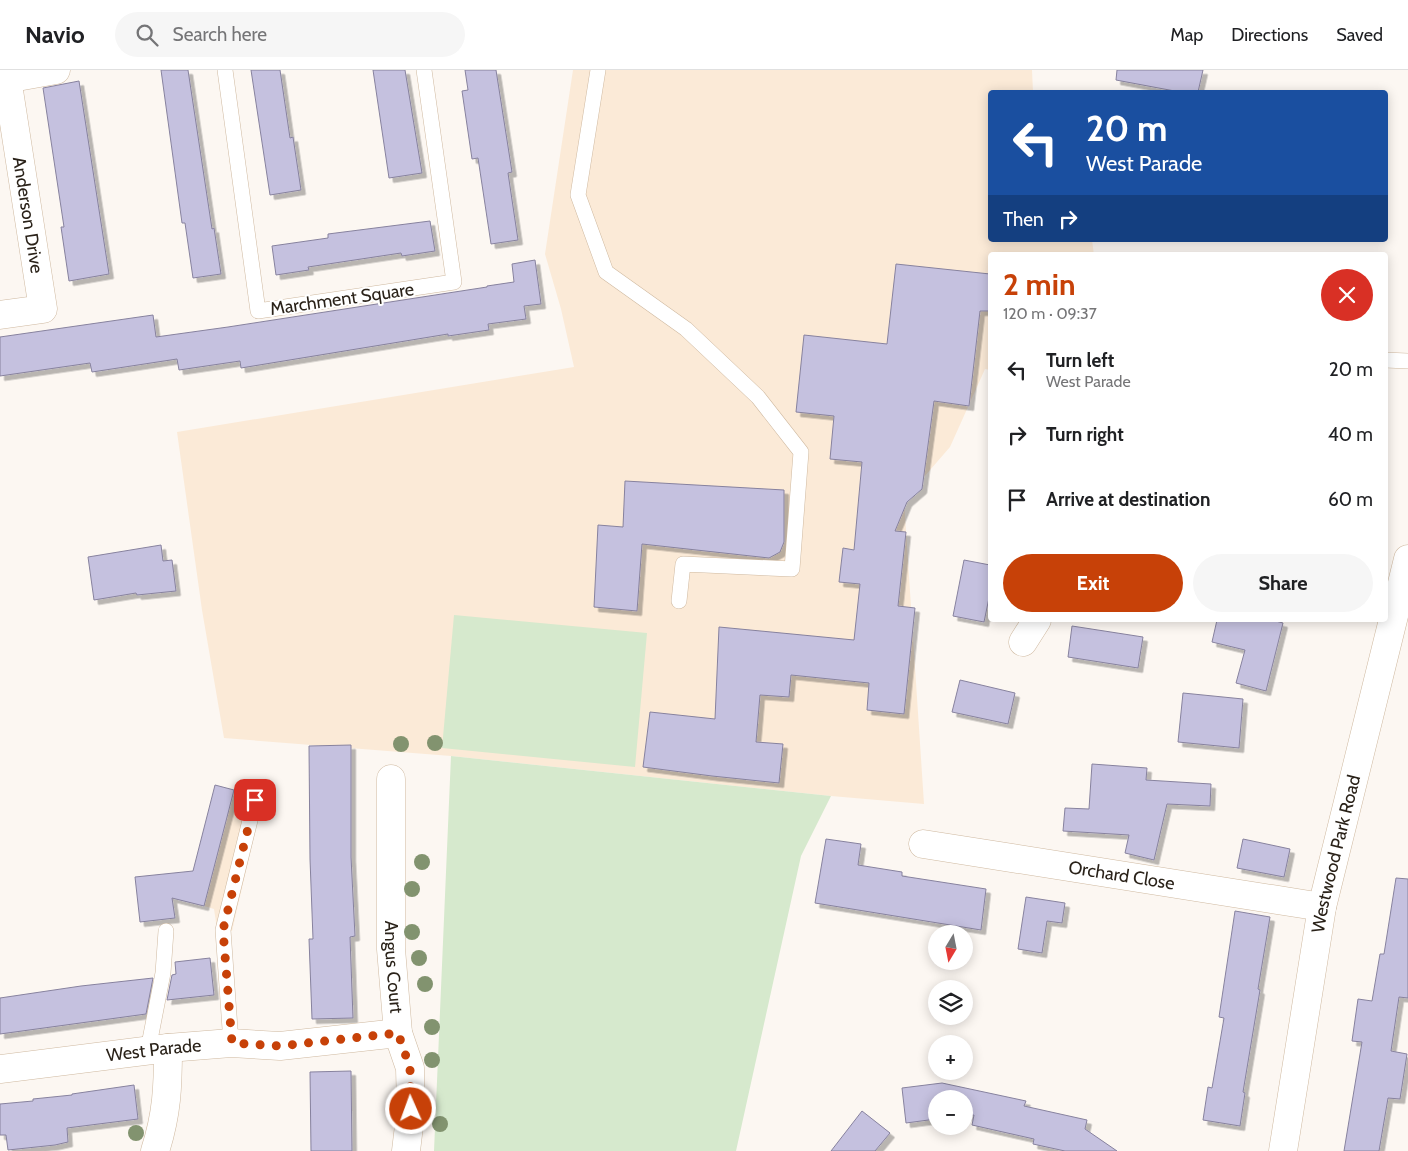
<!DOCTYPE html>
<html lang="en">
<head>
<meta charset="utf-8">
<style>
	:root { --surface:#fff; --page:#f6f6f6; --text:#202124; --muted:#757577; --line:#e0e0e0; --accent:#c74108 }
	body { margin:0; font-family:Cabin,sans-serif; background:var(--page); color:var(--text); height:100vh; display:flex; flex-direction:column; font-size:19px; white-space:nowrap }
	* { box-sizing:border-box; margin:0 }
	p { font-size:16px; color:var(--muted) }
	.icon { flex:none; width:28px; height:28px; fill:none; stroke:currentColor; stroke-width:2; stroke-linecap:round; stroke-linejoin:round }
	.map { position:relative; flex:1; overflow:hidden }
	.side { position:absolute; left:988px; top:182px; width:400px; height:370px; display:flex; flex-direction:column; background:var(--surface); border-radius:5px; box-shadow:0 2px 12px #0003 }
	.side>* { flex:none }
	.top-card { position:absolute; left:988px; top:20px; width:400px; height:152px; border-radius:5px; box-shadow:0 2px 12px #0003; background:#1a4fa0; color:#fff; overflow:hidden }
	.needle { width:32px; rotate:190deg }
	.controls { position:absolute; left:928px; top:855px; display:grid; gap:10px }
	.controls a { display:grid; place-items:center; width:45px; height:45px; border-radius:50%; background:var(--surface); box-shadow:0 2px 12px #0003; font-size:25px }
	.pin { position:absolute; display:grid; place-items:center; width:42px; height:42px; color:#fff; margin:-21px; border-radius:10px; box-shadow:0 2px 8px #0006 }
	.me { position:absolute; width:55px; margin:-28px; rotate:358deg; stroke-linejoin:round; filter:drop-shadow(0 0 4px #0008) }
	.turn { display:flex; align-items:center; gap:18px; height:105px; padding:0 15px; font-size:22px }
	.turn .icon { width:65px; height:65px; stroke-width:2.5 }
	.turn b { display:block; font-size:35px; line-height:42px }
	.then { display:flex; align-items:center; height:48px; padding:0 15px; background:#0003; gap:10px; font-size:19px }
	.round { display:grid; place-items:center; flex:none; width:52px; height:52px; border-radius:26px; background:var(--page) }
	.overview { display:flex; align-items:center; justify-content:space-between; height:85px; padding:0 15px }
	h1 { font-size:30px; font-weight:700; line-height:38px; color:var(--accent) }
	.cta { display:flex; gap:10px; margin-top:auto; padding:10px 15px }
	.cta a { flex:1; height:58px; border-radius:30px; background:var(--accent); color:#fff; font-size:20px; font-weight:700; line-height:58px; text-align:center }
	.cta a+a { background:var(--page); color:var(--text) }
	ul { padding:0; list-style:none }
	li { display:flex; align-items:center; gap:15px; height:65px; padding:0 15px }
	li div { flex:1 }
	li b { display:block; font-size:19px }
	li em { font-style:normal }
	header { display:flex; align-items:center; gap:30px; box-sizing:border-box; height:70px; padding:0 25px; background:var(--surface); border-bottom:1px solid var(--line) }
	header strong { font-size:24px }
	nav { display:flex; gap:28px; margin-inline-start:auto; font-size:18px }
	.search { width:350px; height:45px; background:var(--page); display:flex; align-items:center; gap:12px; box-sizing:border-box; padding:0 18px; border-radius:28px; color:var(--muted); font-size:19px }
	.map>svg:first-child { display:block }
</style>
</head>
<body>
<header>
<strong>Navio</strong>
<div class="search"><svg class="icon" aria-label="search" viewBox="0 0 24 24"><circle cx="10" cy="10" r="6"/><path d="M15 15l6 6"/></svg>Search here</div>
<nav><a>Map</a><a>Directions</a><a>Saved</a></nav>
</header>
<div class="map">
<svg width="1408" height="1081" viewBox="0 0 1408 1081">
	<defs>
		<filter id="shadow"><feDropShadow dx="4.5" dy="4.5" stdDeviation="0" flood-color="#0004"/></filter>
	</defs>
	<rect width="100%" height="100%" fill="#fcf7f2"/>
	<!-- built -->
	<g fill="#fbead7">
		<path d="M573,0H1032L1033,22H990V170H1092L1094,185H990V300L985,299L950,377L904,430L924,734L831,726L451,686L224,668L202,540L177,362L574,297L561,239L545,184Z"/>
		<path d="M234,720L263,727L232,861L217,859L214,839L204,836Z"/>
	</g>
	<!-- green -->
	<g fill="#d6e9cd">
		<path d="M454,545L647,563L635,697L442,678Z"/>
		<path d="M451,686L831,726L801,786L736,1081H434Z"/>
	</g>
	<!-- building -->
	<g fill="#c5c1df" stroke="#87829e" filter="url(#shadow)">
		<path d="M161,0H188L212,159L214,158L221,204L193,208L185,153H182Z"/>
		<path d="M251,0H280L290,68L293,67L301,120L270,125Z"/>
		<path d="M373,0H405L422,103L389,108Z"/>
		<path d="M465,0H496L512,102L508,103L518,170L491,174L478,88L472,89L462,21L468,20Z"/>
		<path d="M1117,0H1203L1198,22H1180L1116,10Z"/>
		<path d="M79,11L109,204L69,211L61,157H64L43,18Z"/>
		<path d="M430,151L435,181L402,186L401,183L308,197L309,200L276,205L272,176L328,168V164Z"/>
		<path d="M535,190L541,234L524,236L526,249L488,254L489,260L448,266V264L241,298L240,291L179,300L177,289L92,302L90,293L0,306V267L153,245L156,267L228,257L487,217V216L514,212L512,194Z"/>
		<path d="M896,194L990,204V241H980L969,336L934,331L922,419L907,432L895,461L906,462L898,536L915,538L904,644L867,640L869,613L791,605L789,627L760,625L756,672L783,674L779,713L712,706L643,697L650,642L715,649L719,557L854,570L860,514L839,512L843,478L854,480L862,392L830,389L834,346L796,342L804,265L887,274Z"/>
		<path d="M625,411L784,420V472L780,482L769,488L642,474L637,541L594,537L598,455L623,457Z"/>
		<path d="M161,475L163,491L172,490L176,521L137,525L136,523L94,530L88,487Z"/>
		<path d="M964,490L990,495V523L984,552L953,546Z"/>
		<path d="M1217,550H1272L1283,553L1266,621L1236,613L1245,580L1212,572Z"/>
		<path d="M1072,556L1143,567L1138,598L1068,587Z"/>
		<path d="M960,610L1015,623L1008,654L952,642Z"/>
		<path d="M1183,623L1243,629L1239,678L1178,672Z"/>
		<path d="M351,675V787L355,866L350,867L353,948L312,949L309,869H313L310,789L309,676Z"/>
		<path d="M1092,694L1147,698L1146,710L1211,714L1210,736L1167,734L1154,790L1125,783L1129,765L1063,761L1065,738L1089,739Z"/>
		<path d="M215,715L234,720L204,836L172,828L175,848L140,852L135,807L193,801Z"/>
		<path d="M826,769L861,774L858,795L902,802V806L986,819L981,860L815,833Z"/>
		<path d="M1243,769L1290,779L1284,807L1237,798Z"/>
		<path d="M1396,808L1408,809V928L1399,927L1391,981L1407,984L1400,1029L1388,1028L1379,1081H1344L1362,972L1352,971L1358,929L1372,931L1380,884H1384Z"/>
		<path d="M1026,827L1065,833L1062,853L1047,851L1042,883L1018,879Z"/>
		<path d="M1235,841L1270,847L1258,919L1260,920L1243,1022L1245,1023L1240,1056L1203,1050L1208,1017L1212,1018L1224,948L1219,947Z"/>
		<path d="M210,888L214,925L167,930L172,905L176,904L175,892Z"/>
		<path d="M153,908L146,944L0,964V928L81,916Z"/>
		<path d="M351,1001L352,1081H311L310,1002Z"/>
		<path d="M942,1013L1026,1031L1024,1036L1087,1050L1085,1059L1117,1081H1065L1033,1074L1034,1069L972,1055L974,1045L964,1046V1029H936V1049L906,1053L902,1018Z"/>
		<path d="M134,1015L138,1049L67,1058L68,1072L55,1075L8,1080L6,1065H0V1034L33,1031V1029L72,1025V1024Z"/>
		<path d="M862,1041L890,1063L875,1081H831Z"/>
	</g>
	<g fill="none" stroke-linecap="round" stroke-linejoin="round">
		<defs>
			<g id="lane">
				<path d="M225,0L258,241L454,212L424,0"/>
				<path d="M598,0L578,125L606,202L686,259L758,327L801,382L792,499L683,494L679,531"/>
				<path d="M1385,290L1408,291"/>
				<path d="M231,973L223,860L255,730"/>
				<path d="M148,980L163,903L166,861"/>
			</g>
			<g id="street">
				<path d="M0,10L56,0"/>
				<path d="M0,245L43,239L7,8"/>
				<path d="M1023,572L1037,550"/>
				<path id="s1" d="M391,709V879L398,963L410,998L411,1039L406,1081"/>
				<path id="s2" d="M923,774L1322,837"/>
				<path id="s3" d="M0,999L168,978L231,973L280,976L398,963"/>
				<path d="M155,1081C167,1044 168,1016 168,978"/>
				<path id="s4" d="M1283,1081L1322,837L1408,489"/>
			</g>
		</defs>
		<!-- lane casing -->
		<use href="#lane" stroke="#cfb9a0" stroke-width="16"/>
		<!-- street casing -->
		<use href="#street" stroke="#cfb9a0" stroke-width="29"/>
		<!-- lane -->
		<use href="#lane" stroke="#fff" stroke-width="15"/>
		<!-- street -->
		<use href="#street" stroke="#fff" stroke-width="28"/>
	</g>
	<!-- trees -->
	<g fill="#82936f">
		<circle cx="435" cy="673" r="8"/>
		<circle cx="401" cy="674" r="8"/>
		<circle cx="422" cy="792" r="8"/>
		<circle cx="412" cy="819" r="8"/>
		<circle cx="412" cy="862" r="8"/>
		<circle cx="419" cy="888" r="8"/>
		<circle cx="425" cy="914" r="8"/>
		<circle cx="432" cy="957" r="8"/>
		<circle cx="432" cy="990" r="8"/>
		<circle cx="440" cy="1054" r="8"/>
		<circle cx="136" cy="1063" r="8"/>
	</g>
	<g fill="none" stroke-linecap="round" stroke-linejoin="round">
		<!-- route -->
		<path stroke="#c74108" stroke-width="9" stroke-dasharray="0 16.2" d="M255,730L223,860L232,973L280,976L398,963L410,998L411,1039"/>
	</g>
	<g text-anchor="middle" stroke-width="4" stroke-linejoin="round" paint-order="stroke">
		<!-- street labels -->
		<g font-size="18" fill="#2a2219" stroke="#fff">
			<text transform="translate(28 145) rotate(81)" y="6">Anderson Drive</text>
			<text transform="translate(342 229) rotate(-8)" y="6">Marchment Square</text>
			<text dy="6" stroke="none"><textPath href="#s4" startOffset="302">Westwood Park Road</textPath></text>
			<text dy="6" stroke="none"><textPath href="#s2" startOffset="201">Orchard Close</textPath></text>
			<text dy="6" stroke="none"><textPath href="#s1" startOffset="188">Angus Court</textPath></text>
			<text dy="6" stroke="none"><textPath href="#s3" startOffset="155">West Parade</textPath></text>
		</g>
	</g>
</svg>
<div class="controls">
<a><svg class="needle" viewBox="-14 -14 28 28"><path d="M0-13l5 13h-10z" fill="#e53935"/><path d="M0 13l5-13h-10z" fill="#757577"/></svg></a>
<a><svg class="icon" aria-label="layers" viewBox="0 0 24 24"><path d="M12 4l9 5-9 5-9-5zM3 14l9 5 9-5"/></svg></a>
<a>+</a>
<a>−</a>
</div>
<div class="pin" style="left:255px;top:730px;background:#d93025"><svg class="icon" aria-label="arrive" viewBox="0 0 24 24"><path d="M6 21V4h12l-3 4 3 4H6"/></svg></div>
<svg class="me" style="left:411px;top:1039px" viewBox="-20 -20 40 40"><circle r="17" fill="#c74108" stroke="#fff" stroke-width="3"/><path d="M0-11L8 9 0 5-8 9z" fill="#fff"/></svg>
<div class="top-card">
<div class="turn"><svg class="icon" aria-label="left" viewBox="0 0 24 24"><path d="M17 20v-9H6M10 6l-5 5 5 5"/></svg><div><b>20 m</b>West Parade</div></div>
<div class="then">Then<svg class="icon" aria-label="right" viewBox="0 0 24 24"><path d="M7 20v-9h11M14 6l5 5-5 5"/></svg></div>
</div>
<section class="side">
<div class="overview"><div><h1>2 min</h1><p>120 m · 09:37</p></div><a class="round" style="background:#d93025;color:#fff"><svg class="icon" aria-label="close" viewBox="0 0 24 24"><path d="M6 6l12 12M18 6L6 18"/></svg></a></div>
<ul>
<li><svg class="icon" aria-label="left" viewBox="0 0 24 24"><path d="M17 20v-9H6M10 6l-5 5 5 5"/></svg><div><b>Turn left</b><p>West Parade</p></div><em>20 m</em></li>
<li><svg class="icon" aria-label="right" viewBox="0 0 24 24"><path d="M7 20v-9h11M14 6l5 5-5 5"/></svg><div><b>Turn right</b></div><em>40 m</em></li>
<li><svg class="icon" aria-label="arrive" viewBox="0 0 24 24"><path d="M6 21V4h12l-3 4 3 4H6"/></svg><div><b>Arrive at destination</b></div><em>60 m</em></li>
</ul>
<div class="cta"><a>Exit</a><a>Share</a></div>
</section>
</div>
</body>
</html>
